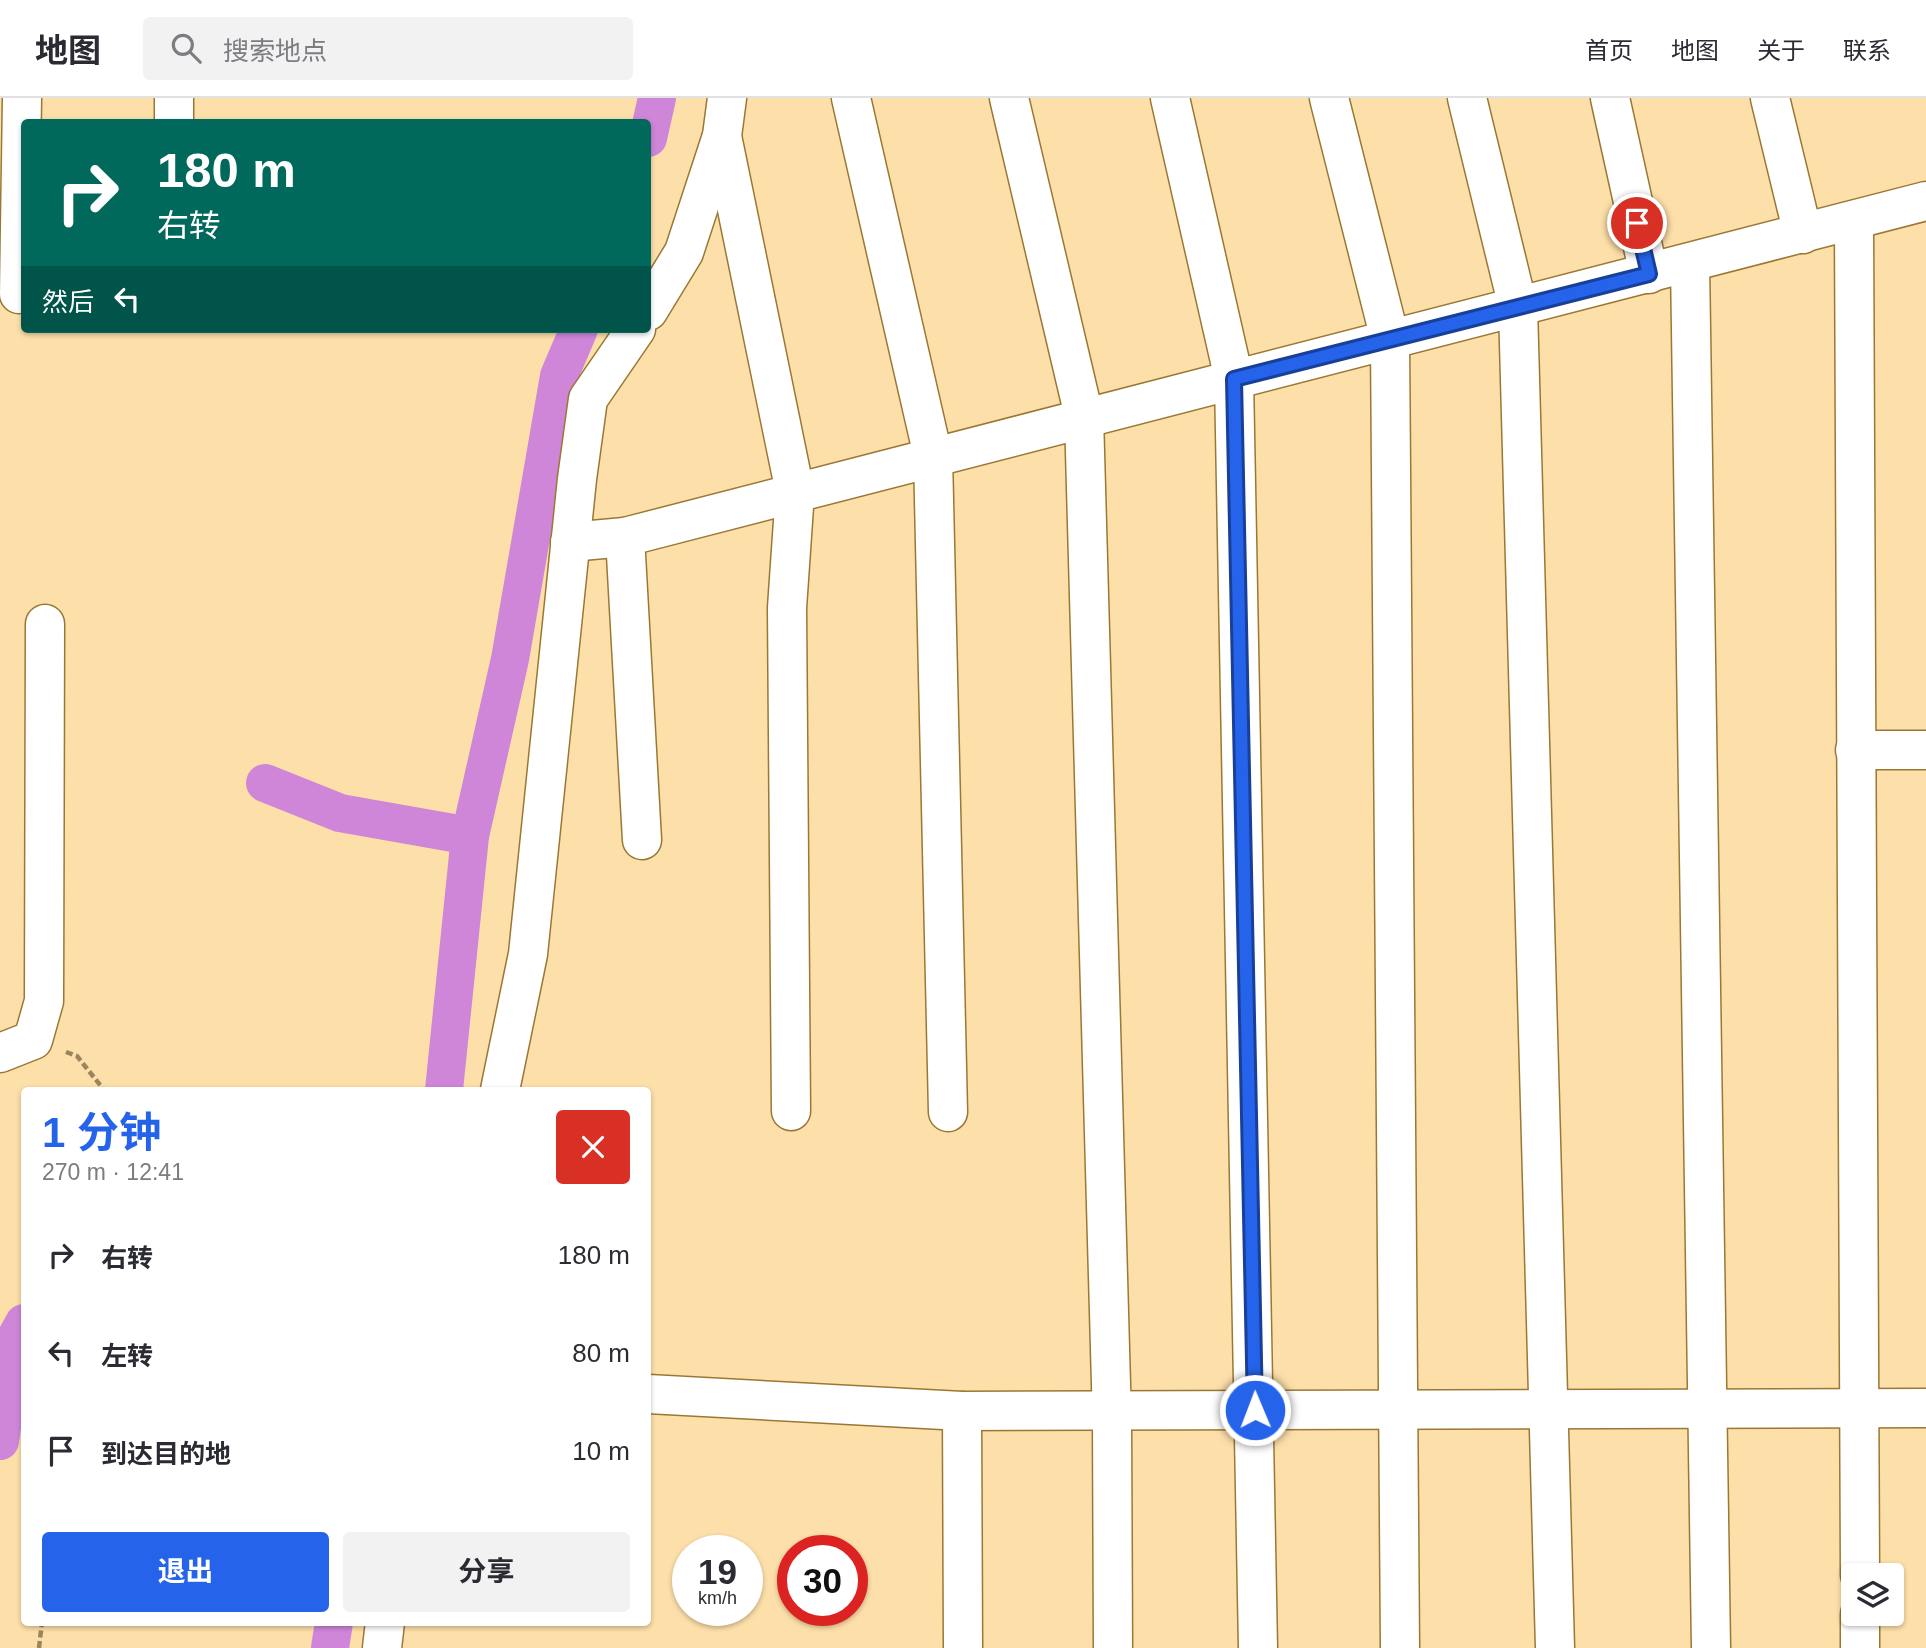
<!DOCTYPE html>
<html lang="zh">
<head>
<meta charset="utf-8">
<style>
	:root { --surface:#fff; --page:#f2f2f3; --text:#2b2b33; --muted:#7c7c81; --line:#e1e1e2; --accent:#2563eb }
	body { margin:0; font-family:Arial,"Noto Sans SC",sans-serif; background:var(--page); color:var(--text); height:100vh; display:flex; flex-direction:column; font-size:26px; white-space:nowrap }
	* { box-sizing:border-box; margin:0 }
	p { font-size:23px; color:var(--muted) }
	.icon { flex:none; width:38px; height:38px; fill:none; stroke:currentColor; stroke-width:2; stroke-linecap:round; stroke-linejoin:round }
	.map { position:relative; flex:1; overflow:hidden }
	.side { position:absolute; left:21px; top:989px; width:630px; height:539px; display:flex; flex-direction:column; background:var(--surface); border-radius:7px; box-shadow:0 2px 5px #0004 }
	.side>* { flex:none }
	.guide { position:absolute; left:21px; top:21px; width:630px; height:214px; border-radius:7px; box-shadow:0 2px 5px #0004; background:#00695c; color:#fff; overflow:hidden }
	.tools { position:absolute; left:1841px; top:1465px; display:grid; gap:14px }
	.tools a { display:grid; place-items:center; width:63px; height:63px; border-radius:7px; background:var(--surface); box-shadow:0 2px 5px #0004; font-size:35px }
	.speed { position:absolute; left:672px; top:1437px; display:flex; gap:14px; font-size:35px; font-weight:700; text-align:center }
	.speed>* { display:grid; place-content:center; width:91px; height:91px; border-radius:50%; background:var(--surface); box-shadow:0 2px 5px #0004; line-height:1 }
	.speed small { font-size:18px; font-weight:400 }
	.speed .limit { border:10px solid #d22; background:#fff; color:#111 }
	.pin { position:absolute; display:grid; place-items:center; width:60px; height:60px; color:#fff; margin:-30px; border:4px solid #fff; border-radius:50%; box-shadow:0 2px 7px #0007 }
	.me { position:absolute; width:77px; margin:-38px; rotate:359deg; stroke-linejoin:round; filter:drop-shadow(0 0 5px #0008) }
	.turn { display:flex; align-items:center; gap:24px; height:147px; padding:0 21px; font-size:32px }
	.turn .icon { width:91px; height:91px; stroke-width:2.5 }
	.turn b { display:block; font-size:49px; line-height:60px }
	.then { display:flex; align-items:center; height:66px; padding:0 21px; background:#0003; gap:14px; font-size:26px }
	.round { display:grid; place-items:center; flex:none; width:74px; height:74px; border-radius:7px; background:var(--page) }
	.overview { display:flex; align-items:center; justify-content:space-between; height:119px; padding:0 21px }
	h1 { font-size:42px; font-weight:700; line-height:52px; color:var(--accent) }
	.action { display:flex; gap:14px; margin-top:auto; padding:14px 21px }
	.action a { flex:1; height:80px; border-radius:7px; background:var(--accent); color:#fff; font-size:28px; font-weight:700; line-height:80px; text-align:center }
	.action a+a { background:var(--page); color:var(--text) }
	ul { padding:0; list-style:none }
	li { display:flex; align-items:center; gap:21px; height:98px; padding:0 21px }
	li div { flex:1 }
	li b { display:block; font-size:26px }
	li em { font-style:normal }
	header { display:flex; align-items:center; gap:42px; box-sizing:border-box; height:98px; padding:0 35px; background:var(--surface); border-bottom:2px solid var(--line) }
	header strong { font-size:33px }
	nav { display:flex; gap:38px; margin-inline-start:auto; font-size:24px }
	.search { width:490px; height:63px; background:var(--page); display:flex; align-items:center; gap:18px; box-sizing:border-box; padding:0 24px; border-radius:7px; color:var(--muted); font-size:26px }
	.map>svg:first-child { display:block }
</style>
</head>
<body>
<header>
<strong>地图</strong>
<div class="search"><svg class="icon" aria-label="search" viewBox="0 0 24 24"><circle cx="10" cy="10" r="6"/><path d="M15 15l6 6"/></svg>搜索地点</div>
<nav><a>首页</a><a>地图</a><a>关于</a><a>联系</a></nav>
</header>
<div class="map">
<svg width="1926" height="1550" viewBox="0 0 1926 1550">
	<rect width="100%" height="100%" fill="#fddfa9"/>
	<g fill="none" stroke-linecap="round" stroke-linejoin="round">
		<!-- canal -->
		<g stroke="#cf86d9" stroke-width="38">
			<path d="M648,40L657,0"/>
			<path d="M265,685L340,715L470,738"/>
			<path d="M444,992L470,738L510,561L559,278L579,231"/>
			<path d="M0,1343L14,1243L24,1225"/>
			<path d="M330,1550L334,1524"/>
		</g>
		<defs>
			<g id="minor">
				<path d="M851,0L933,358L948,1014"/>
				<path d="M1009,0L1084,318L1112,1322L1113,1550"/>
				<path d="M1170,0L1234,281L1258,1550"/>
				<path d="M1329,0L1390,241L1400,1550"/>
				<path d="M1467,0L1518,209L1555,1550"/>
				<path d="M1610,0L1649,176"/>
				<path d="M1770,0L1803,136"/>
				<path d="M174,24V0"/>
				<path d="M722,38L795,394L787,510L791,1013"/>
				<path d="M1854,124L1860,1477"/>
				<path d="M1690,165L1711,1550"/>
				<path d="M19,196L22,0"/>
				<path d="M648,213L684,154L722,38L727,0"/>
				<path d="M625,439L642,742"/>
				<path d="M570,444L625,439L1926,103"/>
				<path d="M1855,652H1926"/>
				<path d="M0,955L33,942L44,903L45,526"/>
				<path d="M500,992L528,856L577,381L588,301L636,231"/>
				<path d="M648,1296L962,1313L1926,1310"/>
				<path d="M962,1313L963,1550"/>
				<path d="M1860,1516V1550"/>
				<path d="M382,1550L385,1524"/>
			</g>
		</defs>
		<!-- minor casing -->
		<use href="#minor" stroke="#9a7834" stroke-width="41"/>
		<!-- path -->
		<g stroke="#9c855e" stroke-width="4.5" stroke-dasharray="7 3.5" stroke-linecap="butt">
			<path d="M66,954L77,958L104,992"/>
			<path d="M39,1550L42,1524"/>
		</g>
		<!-- minor -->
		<use href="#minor" stroke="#fff" stroke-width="38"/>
	</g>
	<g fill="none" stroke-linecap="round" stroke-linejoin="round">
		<defs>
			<path id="route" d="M1255,1312L1234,281L1649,176L1637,125"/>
		</defs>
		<!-- route casing -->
		<use href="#route" stroke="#184099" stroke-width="18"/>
		<!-- route -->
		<use href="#route" stroke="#2563eb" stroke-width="12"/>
	</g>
</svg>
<div class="tools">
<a><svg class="icon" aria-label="layers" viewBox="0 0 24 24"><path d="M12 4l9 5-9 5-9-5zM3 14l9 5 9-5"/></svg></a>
</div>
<div class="speed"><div>19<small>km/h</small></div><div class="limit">30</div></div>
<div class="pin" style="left:1637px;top:125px;background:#d93025"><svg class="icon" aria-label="arrive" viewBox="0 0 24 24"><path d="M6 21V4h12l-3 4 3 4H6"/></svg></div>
<svg class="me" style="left:1255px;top:1312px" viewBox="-20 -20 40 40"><circle r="17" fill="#2563eb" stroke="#fff" stroke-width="3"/><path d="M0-11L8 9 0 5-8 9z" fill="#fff"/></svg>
<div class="guide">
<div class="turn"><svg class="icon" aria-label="right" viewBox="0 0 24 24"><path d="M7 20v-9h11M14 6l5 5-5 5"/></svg><div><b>180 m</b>右转</div></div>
<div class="then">然后<svg class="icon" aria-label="left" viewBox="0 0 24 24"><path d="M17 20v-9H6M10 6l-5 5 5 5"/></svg></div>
</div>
<section class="side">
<div class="overview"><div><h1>1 分钟</h1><p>270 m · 12:41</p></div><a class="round" style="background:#d93025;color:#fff"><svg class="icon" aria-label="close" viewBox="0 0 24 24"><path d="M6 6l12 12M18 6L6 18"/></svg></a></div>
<ul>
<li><svg class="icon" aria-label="right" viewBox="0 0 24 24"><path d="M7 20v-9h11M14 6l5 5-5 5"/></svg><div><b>右转</b></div><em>180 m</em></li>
<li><svg class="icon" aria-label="left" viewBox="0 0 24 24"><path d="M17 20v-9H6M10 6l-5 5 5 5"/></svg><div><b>左转</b></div><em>80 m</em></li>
<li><svg class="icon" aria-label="arrive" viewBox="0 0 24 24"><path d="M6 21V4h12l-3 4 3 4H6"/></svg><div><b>到达目的地</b></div><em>10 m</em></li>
</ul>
<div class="action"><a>退出</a><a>分享</a></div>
</section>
</div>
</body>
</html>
